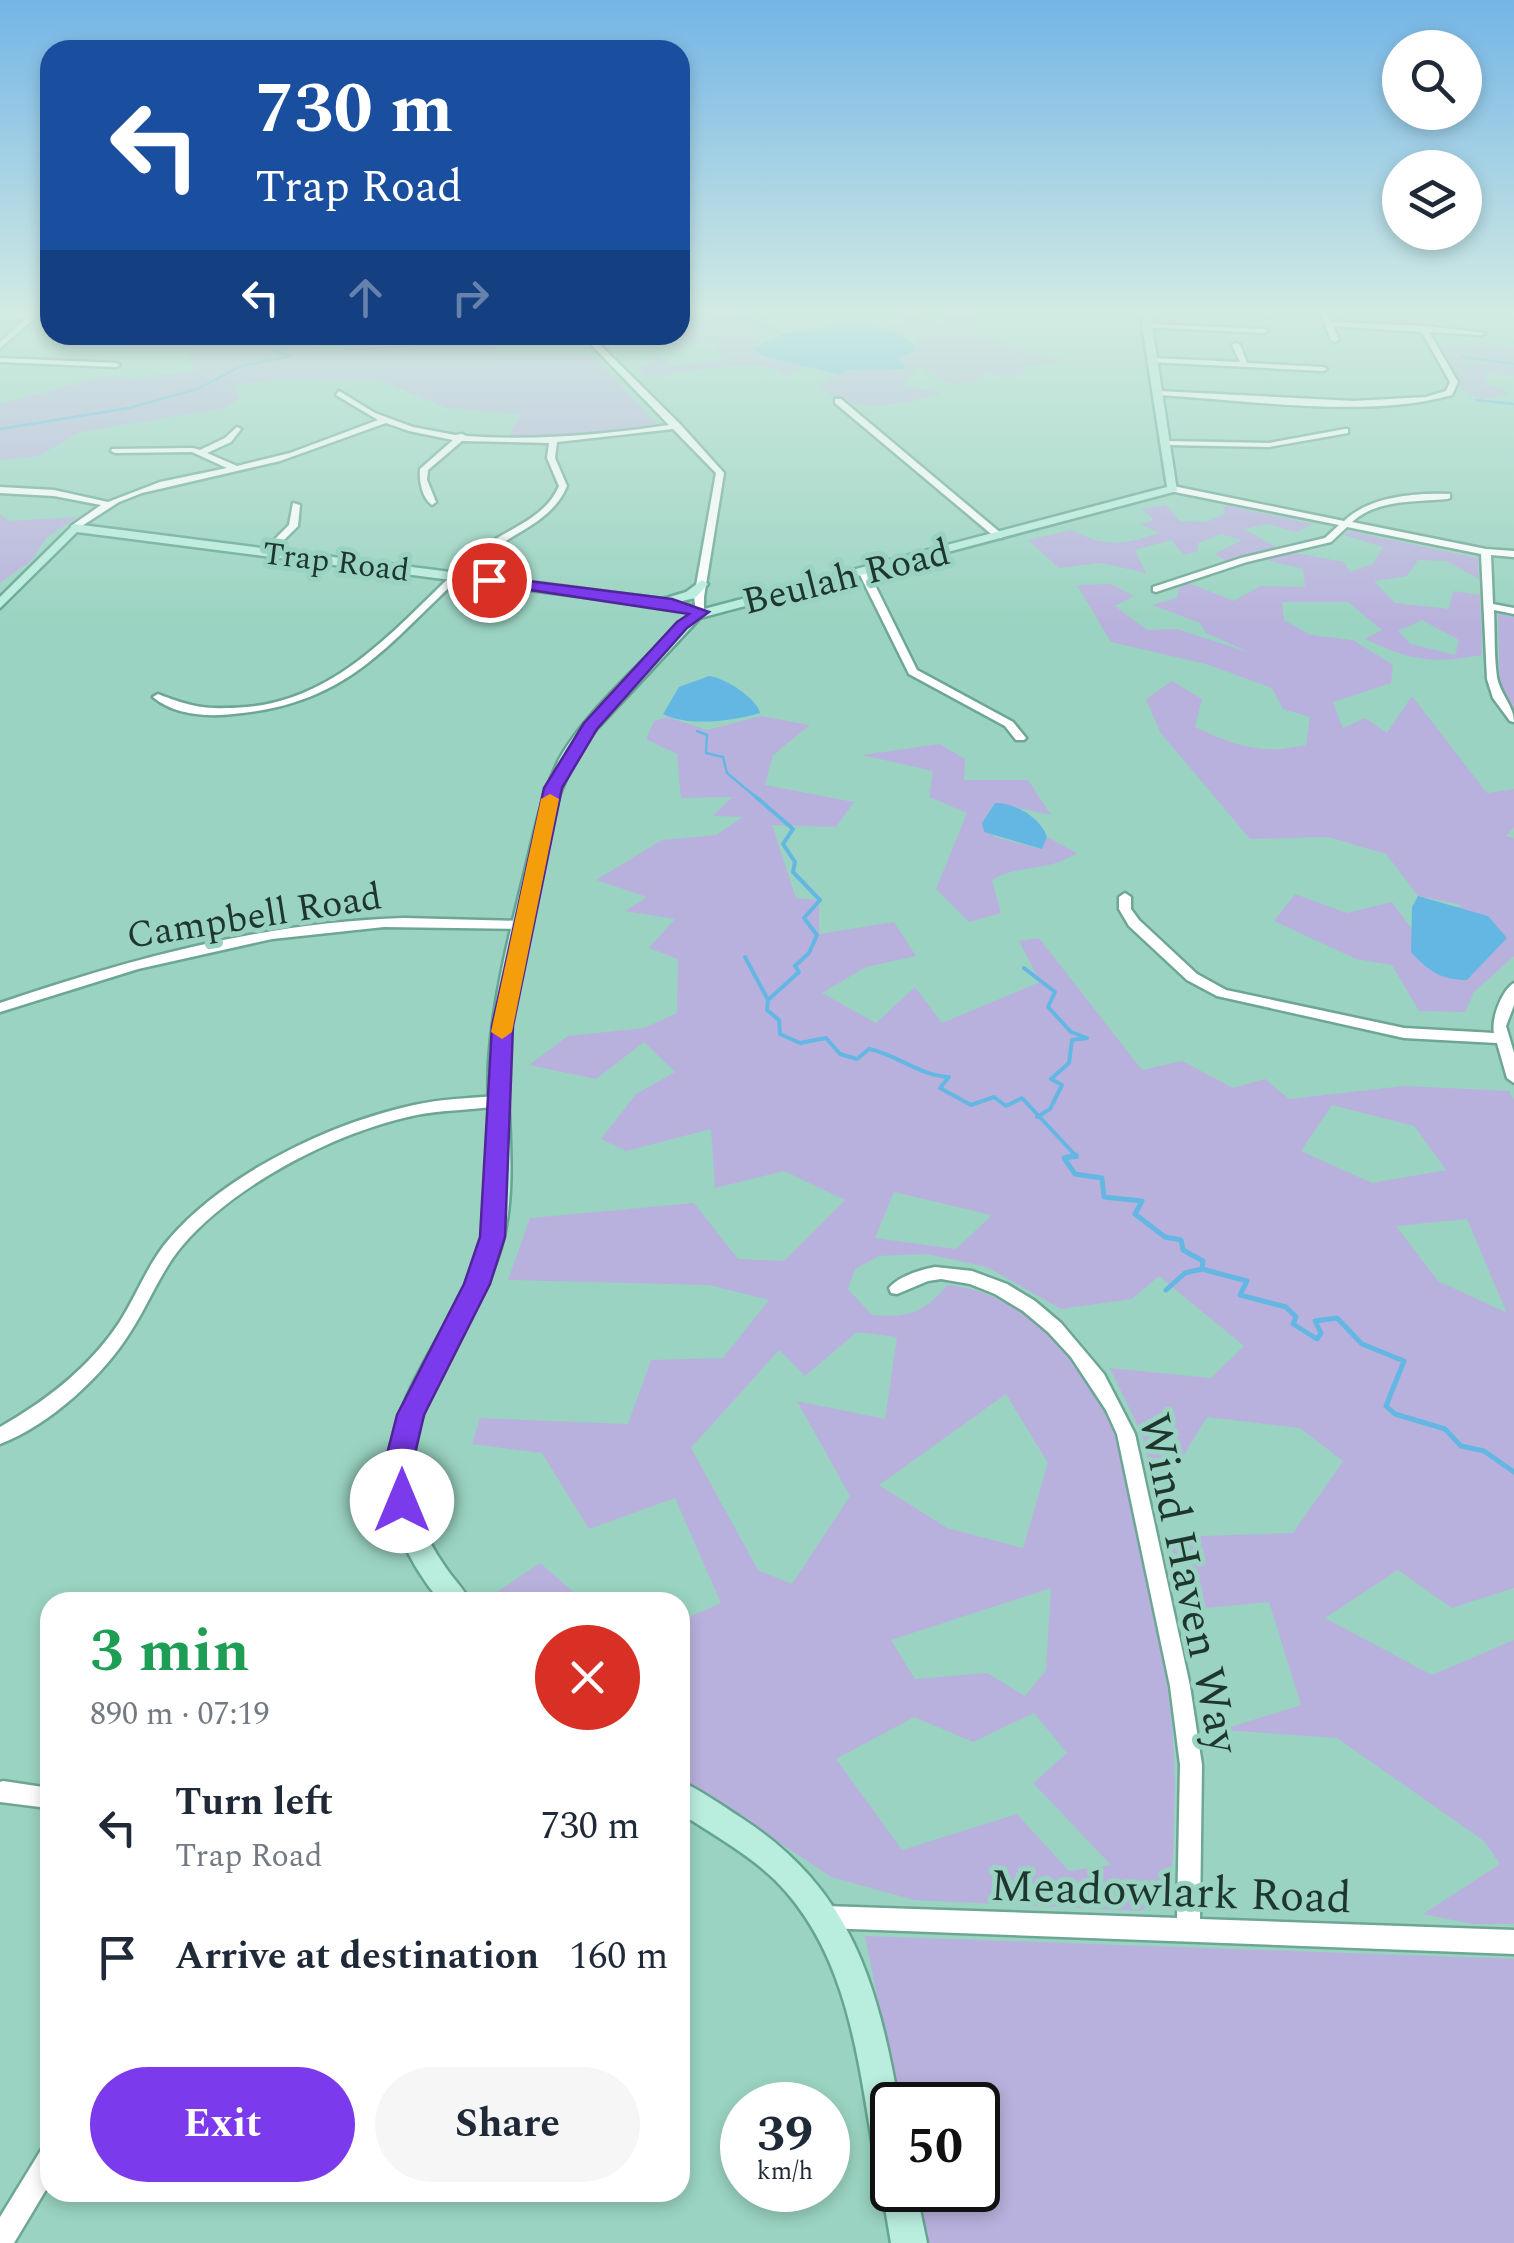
<!DOCTYPE html>
<html lang="en">
<head>
<meta charset="utf-8">
<style>
	:root { --surface:#fff; --page:#f6f6f7; --text:#1f2937; --muted:#747a83; --accent:#7c3aed }
	body { margin:0; font-family:Spectral,serif; background:var(--page); color:var(--text); height:100vh; display:flex; flex-direction:column; font-size:38px; white-space:nowrap }
	* { box-sizing:border-box; margin:0 }
	p { font-size:32px; color:var(--muted) }
	.icon { flex:none; width:55px; height:55px; fill:none; stroke:currentColor; stroke-width:2; stroke-linecap:round; stroke-linejoin:round }
	.map { position:relative; flex:1; overflow:hidden }
	.details { position:absolute; left:40px; top:1592px; width:650px; height:610px; display:flex; flex-direction:column; background:var(--surface); border-radius:30px; box-shadow:0 5px 15px #0003 }
	.details>* { flex:none }
	.hud { position:absolute; left:40px; top:40px; width:650px; height:305px; border-radius:30px; box-shadow:0 5px 15px #0003; background:#1a4fa0; color:#fff; overflow:hidden }
	.fabs { position:absolute; left:1382px; top:30px; display:grid; gap:20px }
	.fabs a { display:grid; place-items:center; width:100px; height:100px; border-radius:50%; background:var(--surface); box-shadow:0 5px 15px #0003; font-size:50px }
	.speed { position:absolute; left:720px; top:2082px; display:flex; gap:20px; font-size:50px; font-weight:700; text-align:center }
	.speed>* { display:grid; place-content:center; width:130px; height:130px; border-radius:50%; background:var(--surface); box-shadow:0 5px 15px #0003; line-height:1 }
	.speed small { font-size:25px; font-weight:400 }
	.speed .limit { border:5px solid #111; border-radius:15px; background:#fff; color:#111 }
	.pin { position:absolute; display:grid; place-items:center; width:85px; height:85px; color:#fff; margin:-42px; border:5px solid #fff; border-radius:50%; box-shadow:0 2px 10px #0007 }
	.me { position:absolute; width:110px; margin:-55px; rotate:0deg; stroke-linejoin:round; filter:drop-shadow(0 0 8px #0008) }
	.turn { display:flex; align-items:center; gap:35px; height:210px; padding:0 50px; font-size:45px }
	.turn .icon { width:130px; height:130px; stroke-width:2.5 }
	.turn b { display:block; font-size:70px; line-height:85px }
	.lanes { display:flex; align-items:center; height:95px; padding:0 50px; background:#0003; justify-content:center; gap:50px; direction:ltr }
	.lanes .off { opacity:.35 }
	.round { display:grid; place-items:center; flex:none; width:105px; height:105px; border-radius:52px; background:var(--page) }
	.overview { display:flex; align-items:center; justify-content:space-between; height:170px; padding:0 50px }
	h1 { font-size:60px; font-weight:700; line-height:75px; color:#1e9e55 }
	.button { display:flex; gap:20px; margin-top:auto; padding:20px 50px }
	.button a { flex:1; height:115px; border-radius:60px; background:var(--accent); color:#fff; font-size:40px; font-weight:700; line-height:115px; text-align:center }
	.button a+a { background:var(--page); color:var(--text) }
	ul { padding:0; list-style:none }
	li { display:flex; align-items:center; gap:30px; height:130px; padding:0 50px }
	li div { flex:1 }
	li b { display:block; font-size:38px }
	li em { font-style:normal }
	.map>svg:first-child { display:block }
</style>
</head>
<body>
<div class="map">
<svg width="1514" height="2243" viewBox="0 0 1514 2243">
	<rect width="100%" height="100%" fill="#9ad3c1"/>
	<!-- green -->
	<g fill="#b9b1dd" fill-rule="evenodd">
		<path d="M680,312H763L743,316L768,324L754,351L806,366L785,376C767,353 676,375 646,378L638,368L662,358L675,367L726,358L713,348L724,345L717,339L671,346L684,336L680,334Z"/>
		<path d="M898,312L939,321L948,312L976,314L973,322L984,324L970,329L1007,346L1071,362L1024,366V373L1011,377L985,373C959,394 944,381 918,366L903,386L943,393C904,404 854,417 820,387C835,368 880,365 903,371L897,358L915,350L921,334L903,338L871,322L897,324L905,319L893,314Z"/>
		<path d="M87,335H347L309,351L474,342L495,348L494,354L593,355L658,425L577,435L509,437L520,414L447,408L379,380L285,379L239,384L235,388L240,398L225,408L80,432L39,456L0,460V404L106,376L129,379L194,371L189,355L196,350L61,347Z"/>
		<path d="M1479,343L1514,348V376L1487,373L1484,383L1512,394L1481,399L1461,390L1442,349Z"/>
		<path d="M1166,505L1180,521L1206,522L1224,514L1225,505L1313,524L1296,532L1268,524L1244,529L1278,548L1227,561L1215,554L1242,540L1221,534L1198,543V551L1184,555L1171,540L1135,550L1146,573L1101,563L1059,568L1028,540L1072,530C1106,548 1123,545 1159,533L1141,524L1154,520L1142,509Z"/>
		<path d="M0,514L9,521L78,517L47,537L31,561L0,583Z"/>
		<path d="M1349,531L1478,558L1479,579L1446,561L1418,560L1407,576L1374,581L1395,603L1449,609L1453,591L1480,595L1482,655C1432,664 1411,661 1365,639L1382,630L1348,602H1282L1284,620L1311,635L1353,640L1393,665L1391,683L1333,702L1343,728L1365,718L1387,733L1412,696L1487,793L1514,789V827L1506,836L1514,838V956L1474,992L1465,1012L1419,1011L1392,965L1356,959L1274,921L1295,894L1347,913L1392,902L1413,931L1462,905L1418,896L1386,854L1328,837L1250,839L1160,732L1146,699L1172,681L1202,699L1195,727C1235,746 1262,755 1306,745L1310,717L1283,709L1272,688L1206,664L1111,642L1077,585L1111,584L1134,596L1115,606L1147,630L1177,629L1251,653L1206,633L1200,623L1152,605L1177,598L1180,584L1186,582L1234,601L1260,586L1305,587L1303,569L1262,559L1291,552L1344,562L1350,572L1373,564L1383,547L1344,535ZM1422,620L1459,640L1455,655L1411,644L1398,631Z"/>
		<path d="M1498,614L1514,617V710L1500,687Z"/>
		<path d="M761,716L810,725L773,755L765,785L854,802L836,827L772,825L796,898L819,900V934L894,922L916,956L866,967L822,993L876,1023L915,987L942,1023L1040,982L1019,941L1039,938L1142,1070L1182,1061L1233,1088L1265,1079L1289,1099L1404,1086L1509,1091L1514,1100V1588L1452,1608L1398,1570L1325,1618L1432,1675L1514,1640V1924H1472L1423,1914L1500,1864L1484,1841L1337,1738L1221,1730L1301,1705L1269,1602L1185,1610L1167,1537L1293,1533L1343,1461L1300,1428L1207,1417L1157,1499L1142,1435L1110,1368L1211,1378L1244,1346L1159,1276L1132,1299L1061,1309L987,1267L927,1254L879,1256L855,1269L848,1289L872,1315C908,1318 924,1313 947,1285C1017,1290 1085,1357 1110,1420C1125,1456 1130,1500 1138,1538C1159,1635 1179,1716 1174,1816C1173,1833 1175,1853 1171,1869C1167,1888 1154,1900 1141,1911L914,1900L831,1877L680,1777V1621L721,1603L675,1498L589,1529L542,1453L472,1444L480,1418L628,1424L651,1360L723,1358L769,1300L709,1285L508,1280L530,1218L694,1203L738,1259L784,1261L845,1200L784,1171L715,1188L711,1129L626,1151L601,1139L636,1094L675,1072L644,1042L596,1079L529,1065L568,1036L644,1028L677,1013L678,959L649,948L675,919L625,911L647,897L596,880L662,840L716,835L743,817L713,816L732,797L681,798L677,754L646,739L654,721L668,717L707,730ZM1332,1105L1414,1126L1446,1170L1372,1183L1301,1151ZM894,1192L991,1215V1216L956,1249L875,1238ZM1467,1219L1506,1311L1505,1312L1438,1281L1396,1226ZM857,1332L897,1337L885,1419L797,1401L850,1496L792,1584L758,1570L691,1448L779,1350L805,1376ZM1006,1394L1048,1463L1023,1548L947,1528L879,1485ZM1051,1588L1046,1670L1025,1696L987,1673L915,1679L891,1640ZM1034,1713L1067,1753L1033,1783L1111,1865L1069,1871L1017,1814L902,1850L836,1759L914,1717L973,1742Z"/>
		<path d="M940,744L965,759L964,780H1028L1051,815L995,803L982,823L995,837L1041,849L1047,837L1077,853C1047,873 1021,863 992,880L1001,913L969,922L936,889L967,813L929,797L933,771L862,755Z"/>
		<path d="M540,1563L579,1597L602,1602H482Z"/>
		<path d="M865,1936L1514,1959V2243H928L917,2190H978V2105H899Z"/>
	</g>
	<!-- water -->
	<g fill="#65b7e3">
		<path d="M852,324C873,327 907,329 916,350L897,358L907,369L846,370L841,375L762,356L753,349L782,334Z"/>
		<path d="M709,676C726,678 757,699 760,713C734,721 688,727 663,714L679,687Z"/>
		<path d="M995,803C1014,802 1041,818 1047,837L1042,849L984,832L982,823Z"/>
		<path d="M1418,896L1488,916L1507,938L1467,980C1440,980 1429,971 1411,952L1412,907Z"/>
	</g>
	<g fill="none" stroke-linecap="round" stroke-linejoin="round">
		<!-- stream-far2 -->
		<g stroke="#65b7e3" stroke-width="2.5">
			<path d="M724,312L778,331"/>
			<path d="M1463,357L1514,364"/>
			<path d="M1476,400L1514,404"/>
			<path d="M0,429L129,408L200,388L241,366L292,356L273,352L315,335"/>
			<path d="M697,731L707,735L706,753L723,757L727,773L757,798"/>
		</g>
		<!-- stream-far1 -->
		<g stroke="#65b7e3" stroke-width="4">
			<path d="M755,796L793,829L783,844L795,862L793,872L820,900L804,918L817,935L809,953L795,966L799,972L768,1000L767,1010L779,1020L780,1034L800,1043L826,1038L840,1054L857,1059L869,1049C898,1055 918,1075 949,1077L940,1088L971,1105L994,1097L1006,1106L1022,1098L1077,1157L1065,1158"/>
			<path d="M745,957L768,1000"/>
			<path d="M1024,968L1055,992L1048,1007L1071,1032L1087,1038L1072,1040L1069,1063L1051,1079L1062,1085L1050,1109L1037,1117"/>
		</g>
		<!-- stream -->
		<g stroke="#65b7e3" stroke-width="5">
			<path d="M1076,1155L1064,1158L1075,1174L1102,1178L1104,1197L1142,1201L1135,1214L1165,1237L1181,1240L1183,1250L1203,1261L1202,1269L1247,1281L1240,1295L1286,1307L1296,1317L1293,1324L1317,1339L1321,1333L1315,1321L1337,1318L1362,1344L1404,1361L1386,1406L1395,1414L1445,1429L1461,1446L1484,1451L1514,1472"/>
			<path d="M1166,1290L1185,1273L1202,1269"/>
		</g>
		<defs>
			<g id="minor">
				<path d="M50,312V316L36,317L0,348V342L27,318L0,320V316Z"/>
				<path d="M1320,312H1326L1331,322L1423,326L1485,333L1481,335L1429,332L1458,382L1452,395C1367,419 1247,400 1158,395L1154,393L1158,391L1354,401L1426,397L1446,391L1450,382L1422,332L1333,326L1339,340L1335,342L1331,340Z"/>
				<path d="M1147,324L1264,329L1268,331L1264,333L1145,327Z"/>
				<path d="M582,335H590L680,424L724,473L704,597V614L696,612L694,597L716,473L673,429L557,442L555,458L567,486C552,522 515,531 487,554C396,628 363,703 233,714C207,717 174,715 153,697L158,694C193,708 209,710 247,707C347,698 407,613 477,552C504,529 544,521 559,486L547,458L549,443L462,441L428,470L427,480L436,502L432,505C422,498 419,481 420,469L453,440L409,431L386,423L280,461L142,493L119,502L74,531L71,530V526L101,505L54,496L0,493V487L54,490L108,502L160,482L227,468L192,452L115,453L111,451L112,449L193,448L200,450L225,438L237,427L241,429L231,442L207,453L237,466L290,453L378,420L336,395L339,391L375,413L413,427L455,435L462,434L466,436C534,441 601,435 669,425Z"/>
				<path d="M1236,343L1240,345L1247,363L1323,367L1327,369L1323,371L1152,362L1148,360L1152,358L1240,362L1232,345Z"/>
				<path d="M0,358L116,363L120,365L116,367L0,362Z"/>
				<path d="M835,399H841L1002,534V538H996L835,403Z"/>
				<path d="M1345,429H1348V433L1269,447L1167,445L1163,443L1167,441L1269,443Z"/>
				<path d="M1173,486L1344,521C1370,496 1416,493 1450,494V498L1447,499C1415,502 1377,499 1352,522L1486,549L1514,551V557L1491,555L1493,604L1514,608V614L1494,610C1495,632 1494,655 1497,677C1500,694 1514,706 1514,722L1510,721L1493,698L1487,679L1481,554L1347,527L1331,542L1247,562L1156,592L1153,591V587L1241,558L1325,538L1339,525L1170,491V487Z"/>
				<path d="M293,503L300,505L298,526L270,554H264V550L289,525Z"/>
				<path d="M860,569L868,571L917,670L1013,722L1026,738L1024,740H1016L1005,726L909,674L858,571Z"/>
				<path d="M1125,893L1131,897V909L1139,920L1197,974L1226,990L1404,1028L1494,1033C1491,1019 1502,990 1514,983V1005L1506,1026L1514,1053V1083L1507,1078L1497,1043L1404,1038L1217,996L1187,980L1129,926L1119,909V897Z"/>
				<path d="M404,918L524,921L531,925L524,929L384,927L272,939L138,969L0,1012V1003C130,959 265,922 404,918Z"/>
				<path d="M497,1096L502,1097L504,1101L502,1105C473,1111 441,1109 412,1116C334,1133 234,1185 182,1246C161,1271 149,1303 131,1331C104,1375 50,1425 0,1444V1427C46,1401 89,1368 119,1323C137,1295 148,1263 170,1238C226,1173 331,1123 414,1105C441,1099 469,1098 497,1096Z"/>
				<path d="M935,1267L972,1271L1007,1284L1035,1301L1061,1323L1104,1374L1135,1434L1190,1686L1202,1765L1200,1919L1514,1930V1954L825,1928L817,1925L814,1917L817,1909L825,1906L1177,1918L1180,1765L1170,1686L1117,1434L1106,1410L1071,1357L1048,1332L1023,1311L995,1294L970,1284L941,1279L928,1281L897,1294L891,1293L889,1288C899,1276 920,1270 935,1267Z"/>
				<path d="M3,1781L50,1788V1813L40,1807L0,1802V1782Z"/>
				<path d="M50,2146V2183L14,2243H0V2217L41,2150Z"/>
			</g>
			<g id="major">
				<path d="M1140,312H1150L1177,491L700,618L589,737L573,762L559,796C541,877 516,959 509,1043C504,1108 519,1176 503,1240C483,1321 413,1386 413,1473C414,1507 424,1537 444,1565C452,1578 464,1588 470,1602H441C409,1564 385,1516 389,1464C396,1378 465,1317 483,1235C495,1178 486,1119 489,1061C493,998 509,936 524,875C533,839 540,801 556,766C577,719 652,653 690,613L671,608L77,532L0,608V597L74,524L663,599L686,592L702,580L708,584L695,598L678,602L704,609L1167,487Z"/>
				<path d="M680,1781C701,1790 721,1805 740,1817C851,1889 877,1981 899,2105H892V2190H916L927,2243H891L882,2190L887,2178L892,2176L880,2171L875,2159C858,2061 849,1954 775,1880C747,1853 712,1834 680,1813Z"/>
			</g>
		</defs>
		<!-- minor casing -->
		<use href="#minor" stroke="#6ea695" stroke-width="5"/>
		<!-- major casing -->
		<use href="#major" stroke="#65a592" stroke-width="5"/>
		<!-- minor -->
		<use href="#minor" fill="#fff" fill-rule="evenodd"/>
		<!-- major -->
		<use href="#major" fill="#b9edde" fill-rule="evenodd"/>
	</g>
	<!-- sky -->
	<linearGradient id="sky" x2="0" y2="1"><stop stop-color="#73b5e6"/><stop offset="0.5" stop-color="#d2ebe3"/><stop offset="1" stop-color="#d2ebe3" stop-opacity="0"/></linearGradient>
	<rect width="1514" height="626" fill="url(#sky)"/>
	<!-- route -->
	<path fill="#7c3aed" stroke="#51269a" stroke-width="2.5" d="M489,576L672,599L709,612L687,628L597,729L562,788L513,1026L505,1237L490,1284L424,1415L415,1454L416,1501L412,1510L402,1513L392,1510L387,1454L397,1415L464,1284L480,1237L492,1026L544,788L584,723L677,622L689,614L484,583Z"/>
	<!-- slow -->
	<path fill="#f59e0b" d="M550,794L559,799L512,1032L502,1039L491,1032L541,799Z"/>
	<g text-anchor="middle" stroke-width="10" stroke-linejoin="round" paint-order="stroke">
		<!-- far-street labels -->
		<g font-size="32" fill="#1f362f" stroke="#9ad3c1">
			<text transform="translate(336 561) rotate(7)" y="11">Trap Road</text>
		</g>
		<!-- street labels -->
		<g font-size="38" fill="#1f362f" stroke="#9ad3c1">
			<text transform="translate(846 576) rotate(-14)" y="13">Beulah Road</text>
			<text transform="translate(254 915) rotate(-9)" y="13">Campbell Road</text>
		</g>
		<!-- near-street labels -->
		<g font-size="45" fill="#1f362f" stroke="#9ad3c1">
			<text transform="translate(1191 1583) rotate(78)" y="16">Wind Haven Way</text>
			<text transform="translate(1171 1890) rotate(2)" y="16">Meadowlark Road</text>
		</g>
	</g>
</svg>
<div class="fabs">
<a><svg class="icon" aria-label="search" viewBox="0 0 24 24"><circle cx="10" cy="10" r="6"/><path d="M15 15l6 6"/></svg></a>
<a><svg class="icon" aria-label="layers" viewBox="0 0 24 24"><path d="M12 4l9 5-9 5-9-5zM3 14l9 5 9-5"/></svg></a>
</div>
<div class="speed"><div>39<small>km/h</small></div><div class="limit">50</div></div>
<div class="pin" style="left:489px;top:580px;background:#d93025"><svg class="icon" aria-label="arrive" viewBox="0 0 24 24"><path d="M6 21V4h12l-3 4 3 4H6"/></svg></div>
<svg class="me" style="left:402px;top:1501px" viewBox="-20 -20 40 40"><circle r="19" fill="#fff"/><path d="M0-13L10 11 0 6-10 11z" fill="#7c3aed"/></svg>
<div class="hud">
<div class="turn"><svg class="icon" aria-label="left" viewBox="0 0 24 24"><path d="M17 20v-9H6M10 6l-5 5 5 5"/></svg><div><b>730 m</b>Trap Road</div></div>
<div class="lanes"><svg class="icon" aria-label="left" viewBox="0 0 24 24"><path d="M17 20v-9H6M10 6l-5 5 5 5"/></svg><svg class="icon off" aria-label="ahead" viewBox="0 0 24 24"><path d="M12 20V5M6 11l6-6 6 6"/></svg><svg class="icon off" aria-label="right" viewBox="0 0 24 24"><path d="M7 20v-9h11M14 6l5 5-5 5"/></svg></div>
</div>
<section class="details">
<div class="overview"><div><h1>3 min</h1><p>890 m · 07:19</p></div><a class="round" style="background:#d93025;color:#fff"><svg class="icon" aria-label="close" viewBox="0 0 24 24"><path d="M6 6l12 12M18 6L6 18"/></svg></a></div>
<ul>
<li><svg class="icon" aria-label="left" viewBox="0 0 24 24"><path d="M17 20v-9H6M10 6l-5 5 5 5"/></svg><div><b>Turn left</b><p>Trap Road</p></div><em>730 m</em></li>
<li><svg class="icon" aria-label="arrive" viewBox="0 0 24 24"><path d="M6 21V4h12l-3 4 3 4H6"/></svg><div><b>Arrive at destination</b></div><em>160 m</em></li>
</ul>
<div class="button"><a>Exit</a><a>Share</a></div>
</section>
</div>
</body>
</html>
